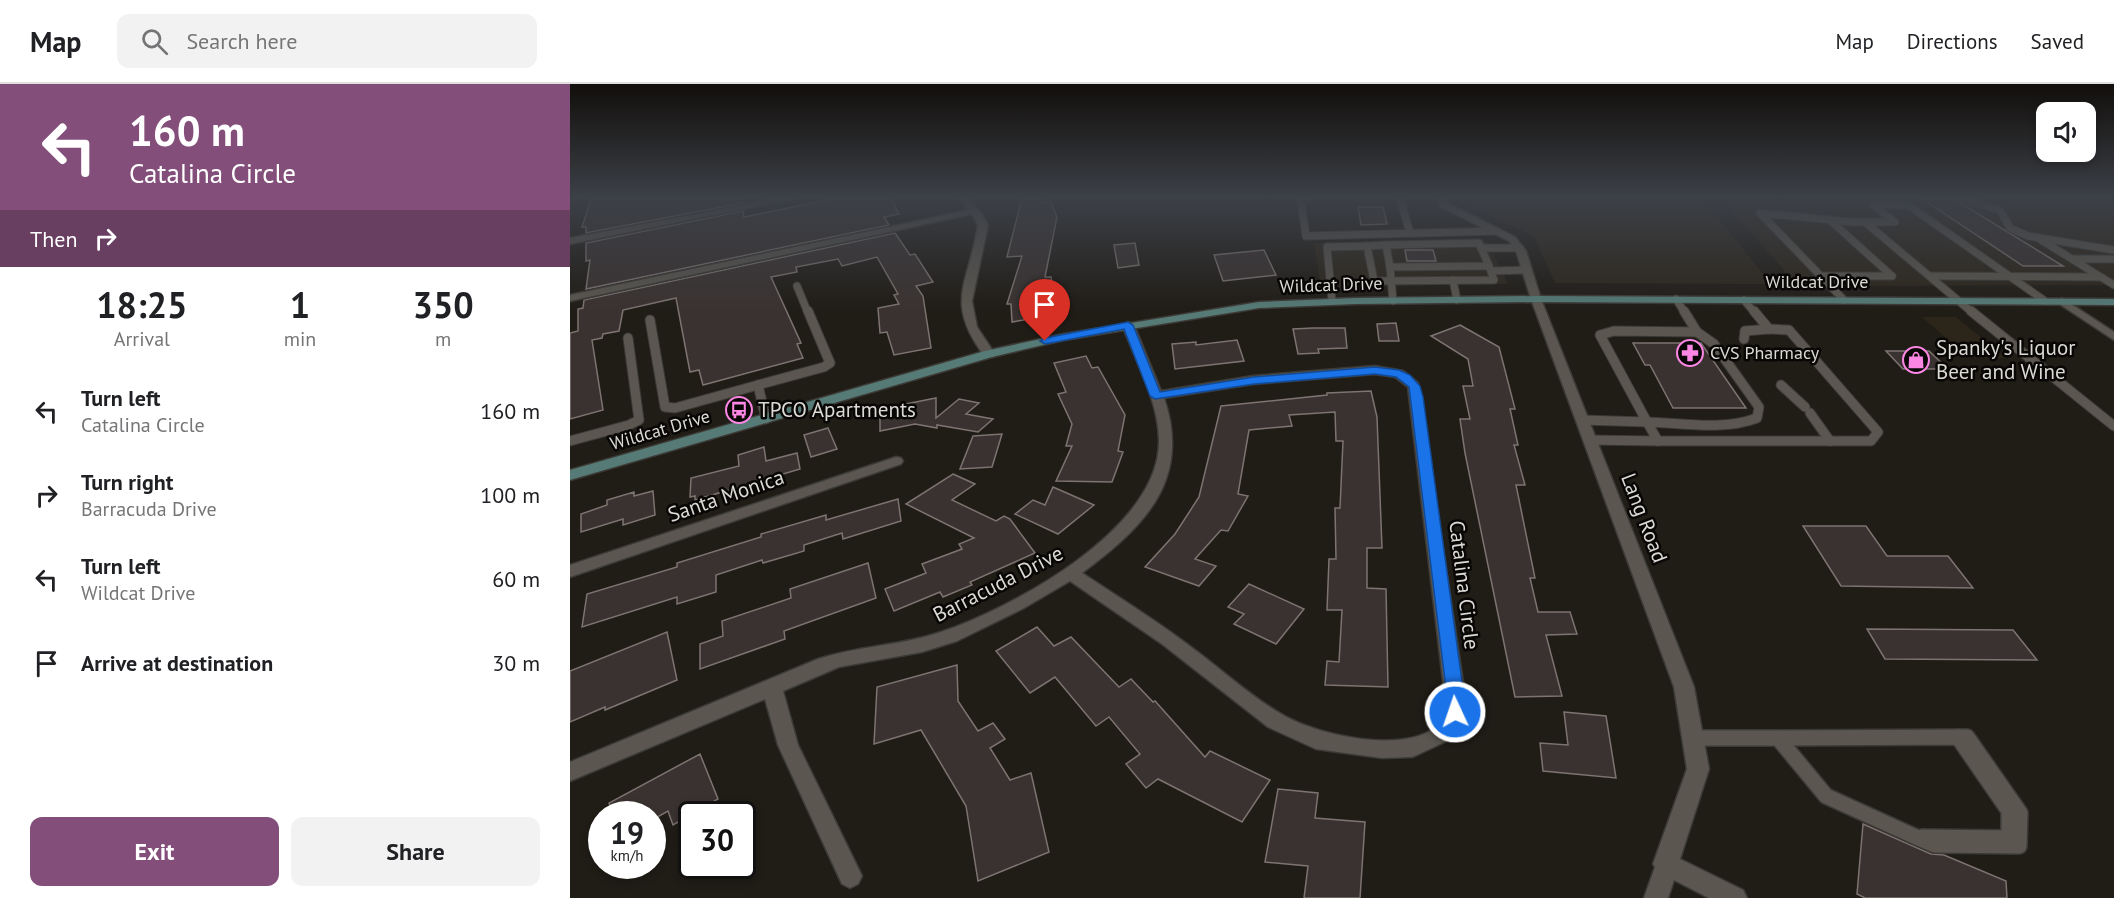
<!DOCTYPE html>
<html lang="en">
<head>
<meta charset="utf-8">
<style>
	:root { --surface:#fff; --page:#f2f2f2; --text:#202124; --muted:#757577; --line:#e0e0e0; --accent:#834e7a }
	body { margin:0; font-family:"PT Sans",sans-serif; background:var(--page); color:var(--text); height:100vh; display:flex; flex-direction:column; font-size:22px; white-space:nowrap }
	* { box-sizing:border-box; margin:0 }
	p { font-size:20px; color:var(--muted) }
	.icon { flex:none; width:33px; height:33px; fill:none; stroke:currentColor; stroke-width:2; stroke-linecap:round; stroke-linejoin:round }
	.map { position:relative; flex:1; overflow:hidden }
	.panel { display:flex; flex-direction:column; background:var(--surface); width:570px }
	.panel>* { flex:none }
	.guide { background:#834e7a; color:#fff; overflow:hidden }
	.buttons { position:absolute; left:1466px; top:18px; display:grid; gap:12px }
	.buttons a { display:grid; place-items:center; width:60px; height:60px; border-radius:12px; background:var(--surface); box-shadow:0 3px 9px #0003; font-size:30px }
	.speed { position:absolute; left:18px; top:717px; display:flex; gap:12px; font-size:30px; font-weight:700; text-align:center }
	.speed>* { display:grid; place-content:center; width:78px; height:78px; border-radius:50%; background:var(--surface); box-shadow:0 3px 9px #0003; line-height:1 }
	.speed small { font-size:15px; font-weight:400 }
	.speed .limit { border:3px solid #111; border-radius:9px; background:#fff; color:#111 }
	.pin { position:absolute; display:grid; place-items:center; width:51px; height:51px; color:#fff; margin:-62px -26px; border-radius:50% 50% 50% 0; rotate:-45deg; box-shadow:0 0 6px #0007 }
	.pin .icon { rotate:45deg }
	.me { position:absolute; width:66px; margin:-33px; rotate:357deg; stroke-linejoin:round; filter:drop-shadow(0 0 4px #0008) }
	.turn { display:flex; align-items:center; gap:21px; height:126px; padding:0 30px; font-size:27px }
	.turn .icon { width:78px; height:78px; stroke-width:2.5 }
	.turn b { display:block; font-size:42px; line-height:51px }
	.then { display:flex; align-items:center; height:57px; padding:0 30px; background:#0003; gap:12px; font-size:22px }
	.eta { display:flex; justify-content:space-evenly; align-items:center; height:102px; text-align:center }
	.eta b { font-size:36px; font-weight:700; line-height:42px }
	.button { display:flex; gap:12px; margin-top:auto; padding:12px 30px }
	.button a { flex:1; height:69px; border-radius:12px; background:var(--accent); color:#fff; font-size:24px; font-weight:700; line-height:69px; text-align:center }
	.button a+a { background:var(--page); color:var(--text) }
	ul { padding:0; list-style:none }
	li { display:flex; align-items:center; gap:18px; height:84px; padding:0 30px }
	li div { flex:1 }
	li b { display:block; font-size:22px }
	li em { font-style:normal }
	header { display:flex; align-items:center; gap:36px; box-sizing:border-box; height:84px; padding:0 30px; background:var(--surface); border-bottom:2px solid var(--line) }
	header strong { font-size:28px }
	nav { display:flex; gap:33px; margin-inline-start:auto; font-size:21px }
	.search { width:420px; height:54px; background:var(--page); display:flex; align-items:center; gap:15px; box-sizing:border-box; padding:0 21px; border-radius:12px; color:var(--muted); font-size:22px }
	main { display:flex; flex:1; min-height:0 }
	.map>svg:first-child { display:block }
</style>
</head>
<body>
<header>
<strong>Map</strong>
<div class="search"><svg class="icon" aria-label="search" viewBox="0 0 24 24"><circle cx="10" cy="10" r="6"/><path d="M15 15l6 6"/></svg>Search here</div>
<nav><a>Map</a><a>Directions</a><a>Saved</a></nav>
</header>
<main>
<section class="panel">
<div class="guide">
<div class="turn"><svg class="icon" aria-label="left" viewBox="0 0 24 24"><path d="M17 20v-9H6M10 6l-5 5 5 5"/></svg><div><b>160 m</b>Catalina Circle</div></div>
<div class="then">Then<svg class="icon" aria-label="right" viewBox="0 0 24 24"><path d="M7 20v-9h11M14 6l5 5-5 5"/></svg></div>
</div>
<div class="eta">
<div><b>18:25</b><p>Arrival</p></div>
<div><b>1</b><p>min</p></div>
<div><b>350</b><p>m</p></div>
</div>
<ul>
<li><svg class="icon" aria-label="left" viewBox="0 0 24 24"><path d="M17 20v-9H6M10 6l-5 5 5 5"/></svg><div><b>Turn left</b><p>Catalina Circle</p></div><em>160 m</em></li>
<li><svg class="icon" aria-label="right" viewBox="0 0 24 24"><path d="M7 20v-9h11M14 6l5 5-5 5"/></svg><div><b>Turn right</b><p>Barracuda Drive</p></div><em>100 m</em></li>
<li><svg class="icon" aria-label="left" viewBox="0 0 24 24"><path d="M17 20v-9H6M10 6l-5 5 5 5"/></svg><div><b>Turn left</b><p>Wildcat Drive</p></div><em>60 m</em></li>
<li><svg class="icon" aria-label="arrive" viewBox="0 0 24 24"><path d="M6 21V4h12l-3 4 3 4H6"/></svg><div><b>Arrive at destination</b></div><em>30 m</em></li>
</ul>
<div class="button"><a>Exit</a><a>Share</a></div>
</section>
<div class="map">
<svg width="1544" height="814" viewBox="0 0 1544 814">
	<rect width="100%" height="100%" fill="#201c16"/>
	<!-- built -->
	<g fill="#2c251a">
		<path d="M892,114H1132L1201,200L985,199L964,152L901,123Z"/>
		<path d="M1151,114H1544V201L1228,202Z"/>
		<path d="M913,155L917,158L938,200L751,203L744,159Z"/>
		<path d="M1352,233H1386L1436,274H1399Z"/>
	</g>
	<!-- building -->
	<g fill="#3a3230" stroke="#7d7371" stroke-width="1.5">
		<path d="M172,114L173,119L16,149V143H12L21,115Z"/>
		<path d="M267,114H320L329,130L314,133L319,141L16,205L20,176L16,177V159L173,127L174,133Z"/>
		<path d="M452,114H470L472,119L481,118L487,133L475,193H481L486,225L471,228L472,233L442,238L441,220H437L452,172L437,173Z"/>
		<path d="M1351,114L1384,115L1493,182H1453Z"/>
		<path d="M788,123H813L817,140L791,141Z"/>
		<path d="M325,149L340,171L345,170L363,198L346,202L353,212L361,264L324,271L317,248L310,249L308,224L329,220L324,211L328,210L307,173L272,182L268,175L226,183L227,188L201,193L231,259L227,260L233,274L133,301L129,286L120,288L106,214L53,226L49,247L33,250L32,254L22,256L33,326L0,335V249L8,247V225L13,224L14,216Z"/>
		<path d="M565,159L569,181L548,184L544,161Z"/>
		<path d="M694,166L706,191L653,197L644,171Z"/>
		<path d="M835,166H863L866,177H837Z"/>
		<path d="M826,239L829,257H809L807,240Z"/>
		<path d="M890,241L929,263L945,325H940L948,361H944L955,401H946L965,494H960L968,528H1000L1007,550L976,551L992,612L945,613L895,369L890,335H900L893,302H903L898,275L861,252Z"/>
		<path d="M743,244H775L777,264L748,265L749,269L728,270L723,245Z"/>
		<path d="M667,256L674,277L605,285L602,260L626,258V261Z"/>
		<path d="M1063,259H1131L1176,324H1103L1080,281H1075Z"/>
		<path d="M1316,267H1359L1378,285H1333Z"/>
		<path d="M516,272L522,284L528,283L555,331L548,367L553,368L542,398L486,397L502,362H496L502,340L488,310L496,308L484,279Z"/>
		<path d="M801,307L807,333L812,464H797V504L816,505L818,603L755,601L757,577L769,578L772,526H757L759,475H766L765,424H770L773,357H766L765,328L719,331L722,342L679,346L668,410L678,412L658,447L651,446L625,475L646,482L629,502L575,483L605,450L629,413L651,322L757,311V309Z"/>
		<path d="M366,314V334L389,315L409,319L396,330L423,335L408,348L367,341V344L345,340L310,347V325Z"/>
		<path d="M258,344L267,365L241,373L234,351Z"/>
		<path d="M432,350L422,383L390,385L403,352Z"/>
		<path d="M194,363L196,377L227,369L230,385L125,416V412L120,413L121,394L169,382L168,371Z"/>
		<path d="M383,390L405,400L382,416L426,437L434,432L440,435L465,469L400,498L402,501L373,513L370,508L324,527L315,505L356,489L352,480L392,465L389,460L404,454L336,420Z"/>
		<path d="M483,403L524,421L488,450L445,430L463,416L475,421Z"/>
		<path d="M83,407L85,431L53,441V435L11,448V430L37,421V416L64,408V412Z"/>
		<path d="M328,415L331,437L273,455L272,449L234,461V467L193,479L192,476L146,491V508L107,520V513L12,543L17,510L107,483V479L191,453V450L256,431V436Z"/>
		<path d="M1233,442H1296L1317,472H1378L1403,504L1271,502Z"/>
		<path d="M298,479L306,514L214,547L215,555L130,585V560L153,552L152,537L221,514L220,505Z"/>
		<path d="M679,500L734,525L706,560L664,540L674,530L658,523Z"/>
		<path d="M467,543L484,562L501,553L549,603L561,595L583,618L585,617L635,673L640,667L700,696L672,738L588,695L576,704L556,680L570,670L539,633L526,642L485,593L460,609L426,567Z"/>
		<path d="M1297,545L1443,546L1467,576L1315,575Z"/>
		<path d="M97,548L107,596L35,626V623L0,638V587Z"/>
		<path d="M387,581L388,617L408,647L423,639L435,655L420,664L440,696L461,689L479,768L408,797L396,722L351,646L304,660L307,603Z"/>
		<path d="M994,628L1036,632L1046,694L973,687L970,659L998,661Z"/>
		<path d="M130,670L148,715L103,741L98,727L82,736V730H43L39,719Z"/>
		<path d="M708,705L748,709L745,734L795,738L790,814H734L738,782L695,778Z"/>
		<path d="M1293,740L1361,770L1374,771L1436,797L1437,814H1295L1287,810Z"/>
	</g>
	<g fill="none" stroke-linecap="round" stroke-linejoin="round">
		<defs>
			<g id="service-far2">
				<path d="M738,114L731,117L736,152L927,147"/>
				<path d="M830,114L840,149"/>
				<path d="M1389,114L1430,126L1440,144L1458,152L1544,166"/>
				<path d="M1260,136L1322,192"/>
				<path d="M1295,138L1403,229"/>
				<path d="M1471,156L1502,175"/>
				<path d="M816,161L909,159L919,182L820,183L823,217"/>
				<path d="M797,162L816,161L820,183"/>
				<path d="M911,164H950"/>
				<path d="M921,187L957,186"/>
				<path d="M1250,192H1322"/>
				<path d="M1361,192L1531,193L1544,201"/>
				<path d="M1529,192L1502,175H1544"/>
				<path d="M883,196L887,216"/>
				<path d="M227,202L238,229"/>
				<path d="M1106,215L1115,229"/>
				<path d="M1174,216L1185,229"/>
				<path d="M1274,216L1190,129L1282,138H1325L1303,121H1338L1475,217"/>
				<path d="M762,217L757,163L797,162L804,197L924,196L919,182"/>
			</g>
			<g id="service-far1">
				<path d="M1401,227L1544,342"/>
				<path d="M80,236L95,323L105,324L188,301"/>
				<path d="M1174,255L1175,247L1199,245"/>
				<path d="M1211,301L1235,323"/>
				<path d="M1240,329L1260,357"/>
				<path d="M196,335L188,301L254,283L260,279L238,227"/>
				<path d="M1012,336L1077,338L1030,251L1044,247L1127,248"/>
				<path d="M1077,338C1112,339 1153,347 1187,334L1189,323L1144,260L1127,248L1114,227"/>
				<path d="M1020,356L1088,357L1077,338"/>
				<path d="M0,357L59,341L69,336L58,254"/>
				<path d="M1088,357H1301L1308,348L1219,246L1199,245L1184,227"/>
			</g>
			<g id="service">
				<path d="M1397,653L1450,729L1449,762L1365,761L1346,753L1256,712L1208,654Z"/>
				<path d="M1123,654H1208"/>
				<path d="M1352,753L1439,754V727L1388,653"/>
			</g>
			<g id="minor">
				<path d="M211,114H228L0,160V154Z"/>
				<path d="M389,114H398L412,130L418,141L402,217L407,243L425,270L423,273H415C373,217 399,200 408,141L402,130L0,217V211L399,126Z"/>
				<path d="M867,114H875L878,119L945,153L956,167L971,215L1124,603L1139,685L1110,775L1173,806L1177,814H1139L1104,796L1098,814H1074L1085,783L1083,780L1117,685L1104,603L961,215L946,167L939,157L871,123Z"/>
				<path d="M1492,214L1544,248V256L1488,219L1487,217Z"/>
				<path d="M558,238L564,241L591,307L683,292L805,282L833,287L848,299L894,605L895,628L881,655L849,670L842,673L812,674L746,665L698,643L592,560L500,497L454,524L387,557L352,568L269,583L213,607L228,661L292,792L288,800L280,804L272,800L208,661L195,615L0,697V678L248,575C287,562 329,562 368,549C441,525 591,445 589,356C589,320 566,276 552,241ZM805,290L825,293L838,303L874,605C875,618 877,634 866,643C832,670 747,651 713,631C685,616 652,586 625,566C589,538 550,514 512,489C574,443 622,396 594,314L683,300Z"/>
				<path d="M326,373L331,374L333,377L331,380L0,493V481Z"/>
			</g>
			<path id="secondary" d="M966,212L1544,215V221L966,218L785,220L689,224L494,256L422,273L0,396V386L415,267L494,250L689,218L785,214Z"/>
		</defs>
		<!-- service-far2 casing -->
		<use href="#service-far2" stroke="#3c3a36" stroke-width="9"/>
		<!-- service-far1 casing -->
		<use href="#service-far1" stroke="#3c3a36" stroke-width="11"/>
		<!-- service casing -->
		<use href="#service" stroke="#3c3a36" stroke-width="18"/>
		<!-- minor casing -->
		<use href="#minor" stroke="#3c3a36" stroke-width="3"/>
		<!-- secondary casing -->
		<use href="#secondary" stroke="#3c3a36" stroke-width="3"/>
		<!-- service-far2 -->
		<use href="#service-far2" stroke="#5b5750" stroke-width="7"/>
		<!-- service-far1 -->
		<use href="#service-far1" stroke="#5b5750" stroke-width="9"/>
		<!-- service -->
		<use href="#service" stroke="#5b5750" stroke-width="15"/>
		<!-- minor -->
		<use href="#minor" fill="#5b5750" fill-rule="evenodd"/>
		<!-- secondary -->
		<use href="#secondary" fill="#567b76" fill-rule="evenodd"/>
	</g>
	<!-- sky -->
	<linearGradient id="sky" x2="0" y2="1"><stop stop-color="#120f0c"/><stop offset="0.5" stop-color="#3c4047"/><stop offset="1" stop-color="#3c4047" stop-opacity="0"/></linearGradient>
	<rect width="1544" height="228" fill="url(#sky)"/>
	<!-- route -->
	<path fill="#1a73e8" stroke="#114b97" stroke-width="1.5" d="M558,238L563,241L590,308L684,293L805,283L829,286L840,291L850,302L853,313L893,605L894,628L891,633L885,635L879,633L876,628V605L839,303L826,293L805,290L684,300L585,315L580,312L554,245L475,260L470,257L475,254Z"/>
	<!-- icons -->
	<defs>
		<symbol id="pharmacy-ring" viewBox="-11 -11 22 22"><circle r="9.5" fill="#080705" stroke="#fc86e3" stroke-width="1.5"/><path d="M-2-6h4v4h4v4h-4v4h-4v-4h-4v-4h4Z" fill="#fc86e3"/></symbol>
		<symbol id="shop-ring" viewBox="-11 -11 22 22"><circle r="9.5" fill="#080705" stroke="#fc86e3" stroke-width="1.5"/><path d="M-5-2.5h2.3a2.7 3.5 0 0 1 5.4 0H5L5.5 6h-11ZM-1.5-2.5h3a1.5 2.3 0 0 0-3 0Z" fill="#fc86e3"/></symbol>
		<symbol id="bus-ring" viewBox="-11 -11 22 22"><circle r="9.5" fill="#080705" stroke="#fc86e3" stroke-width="1.5"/><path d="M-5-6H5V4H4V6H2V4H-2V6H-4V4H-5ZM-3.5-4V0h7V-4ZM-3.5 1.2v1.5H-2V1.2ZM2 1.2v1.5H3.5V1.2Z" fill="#fc86e3"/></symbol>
	</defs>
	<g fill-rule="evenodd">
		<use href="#pharmacy-ring" x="1105" y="254" width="30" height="30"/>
		<use href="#shop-ring" x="1331" y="261" width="30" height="30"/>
		<use href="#bus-ring" x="154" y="311" width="30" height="30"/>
	</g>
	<g text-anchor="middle" stroke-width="5" stroke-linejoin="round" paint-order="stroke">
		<!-- far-street labels -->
		<g font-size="18" fill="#dcdad6" stroke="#080705">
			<text x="1247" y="204">Wildcat Drive</text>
			<text transform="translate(761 201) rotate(-2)" y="6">Wildcat Drive</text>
			<text transform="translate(90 346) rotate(-16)" y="6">Wildcat Drive</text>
		</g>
		<!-- far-poi labels -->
		<g font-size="18" fill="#dcdad6" stroke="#080705" text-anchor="start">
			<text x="1140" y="275">CVS Pharmacy</text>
		</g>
		<!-- poi labels -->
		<g font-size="21" fill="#dcdad6" stroke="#080705" text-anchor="start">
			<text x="1366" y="271">Spanky's Liquor<tspan x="1366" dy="24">Beer and Wine</tspan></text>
			<text x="188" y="333">TPCO Apartments</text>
		</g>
		<!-- street labels -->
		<g font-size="21" fill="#dcdad6" stroke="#080705">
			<text transform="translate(156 412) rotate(-19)" y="7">Santa Monica</text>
			<text transform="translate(1074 434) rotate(69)" y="7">Lang Road</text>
			<text transform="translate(428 500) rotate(-27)" y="7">Barracuda Drive</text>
			<text transform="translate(894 501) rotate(83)" y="7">Catalina Circle</text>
		</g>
	</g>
</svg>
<div class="buttons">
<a><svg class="icon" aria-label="sound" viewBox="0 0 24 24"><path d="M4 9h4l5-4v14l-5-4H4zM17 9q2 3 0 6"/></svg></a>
</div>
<div class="speed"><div>19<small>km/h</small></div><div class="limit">30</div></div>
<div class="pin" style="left:475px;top:257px;background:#d93025"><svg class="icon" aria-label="arrive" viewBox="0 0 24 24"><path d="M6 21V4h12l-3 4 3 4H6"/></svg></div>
<svg class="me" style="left:885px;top:628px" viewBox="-20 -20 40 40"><circle r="17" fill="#1a73e8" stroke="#fff" stroke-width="3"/><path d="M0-11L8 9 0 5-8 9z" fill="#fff"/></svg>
</div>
</main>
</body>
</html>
